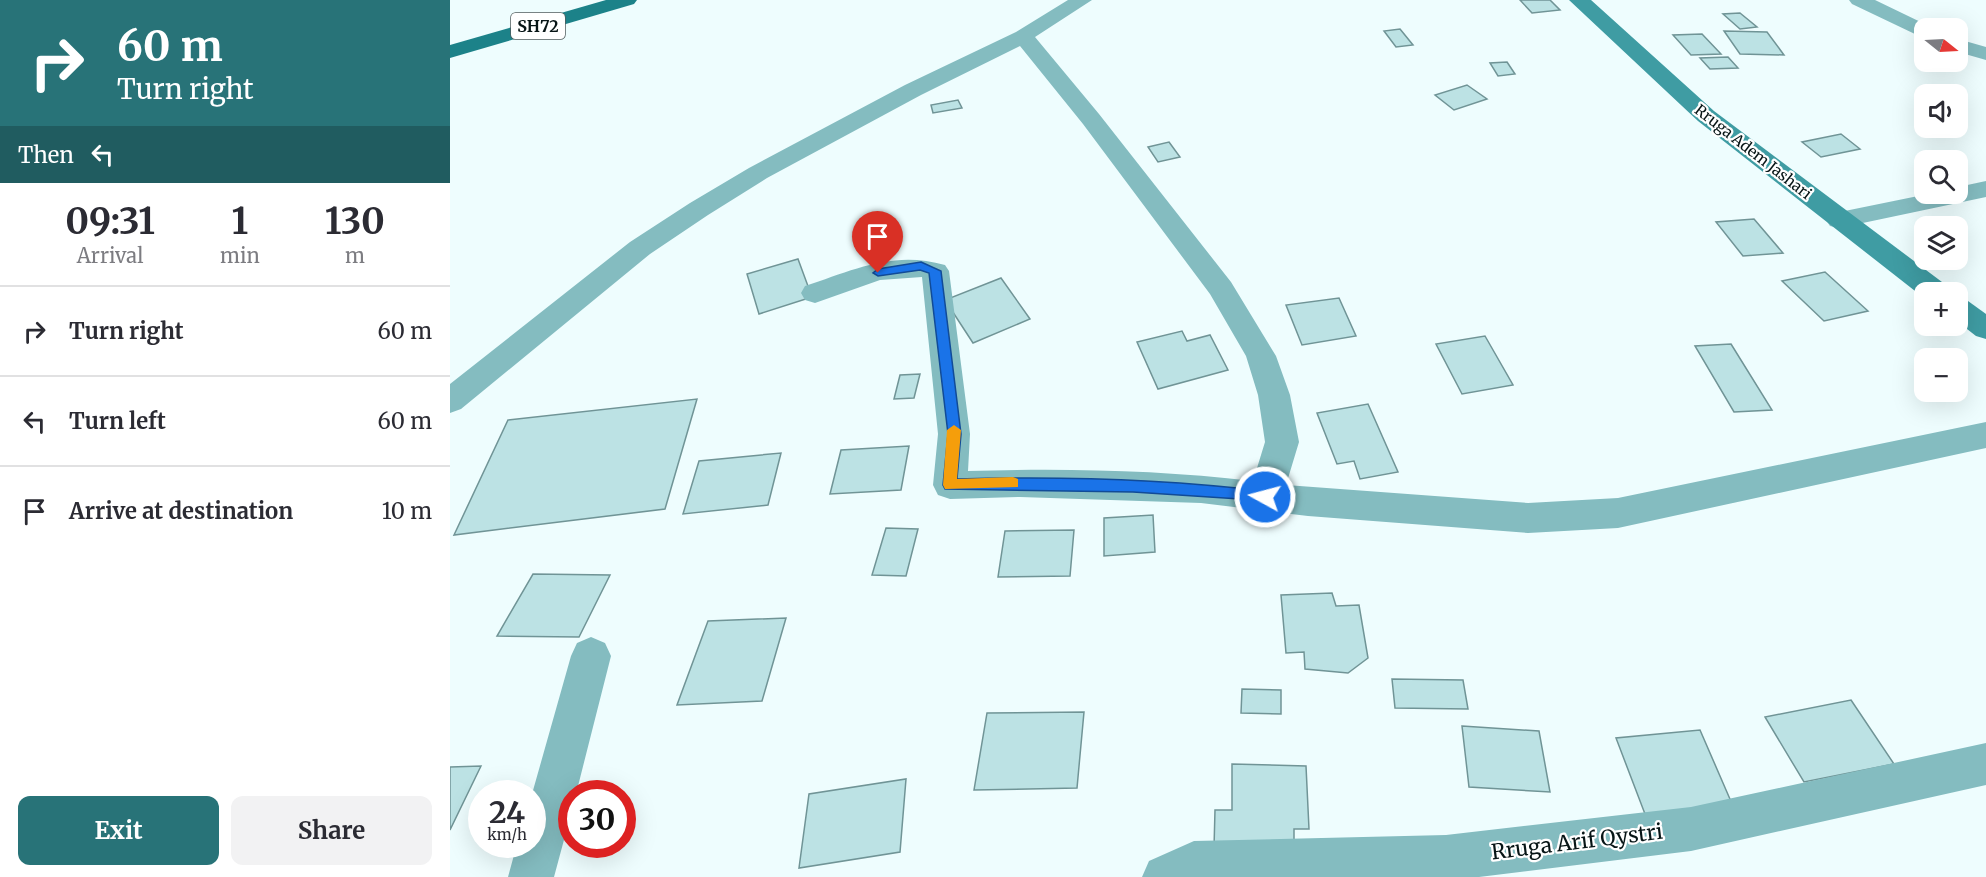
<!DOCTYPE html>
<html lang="en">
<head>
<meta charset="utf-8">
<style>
	:root { --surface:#fff; --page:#f2f2f3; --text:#2b2b33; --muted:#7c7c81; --line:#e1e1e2; --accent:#287378 }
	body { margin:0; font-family:Merriweather,serif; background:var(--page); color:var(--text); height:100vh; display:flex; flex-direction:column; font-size:22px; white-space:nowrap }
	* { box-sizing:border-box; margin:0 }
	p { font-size:20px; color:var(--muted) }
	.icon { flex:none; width:33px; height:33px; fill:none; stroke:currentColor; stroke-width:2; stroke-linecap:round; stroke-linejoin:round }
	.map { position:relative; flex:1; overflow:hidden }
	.sheet { display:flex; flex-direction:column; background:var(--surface); width:450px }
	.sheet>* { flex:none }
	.banner { background:#287378; color:#fff; overflow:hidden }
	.needle { width:39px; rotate:108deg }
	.fabs { position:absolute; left:1464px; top:18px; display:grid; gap:12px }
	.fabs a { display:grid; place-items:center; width:54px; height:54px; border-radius:12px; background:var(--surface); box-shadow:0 6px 24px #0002; font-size:30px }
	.speed { position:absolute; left:18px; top:780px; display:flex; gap:12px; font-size:30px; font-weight:700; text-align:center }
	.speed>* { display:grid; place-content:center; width:78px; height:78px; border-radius:50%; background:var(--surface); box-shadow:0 6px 24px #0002; line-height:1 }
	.speed small { font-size:15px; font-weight:400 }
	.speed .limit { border:9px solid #d22; background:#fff; color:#111 }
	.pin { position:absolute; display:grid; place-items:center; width:51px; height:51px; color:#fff; margin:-62px -26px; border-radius:50% 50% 50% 0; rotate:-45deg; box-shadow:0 0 6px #0007 }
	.pin .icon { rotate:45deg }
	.me { position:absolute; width:66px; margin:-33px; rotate:277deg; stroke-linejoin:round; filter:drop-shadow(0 0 4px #0008) }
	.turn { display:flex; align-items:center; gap:21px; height:126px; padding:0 18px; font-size:27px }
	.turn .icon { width:78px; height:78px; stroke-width:2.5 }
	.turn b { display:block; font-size:42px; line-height:51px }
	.then { display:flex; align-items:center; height:57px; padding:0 18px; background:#0003; gap:12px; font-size:22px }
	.eta { display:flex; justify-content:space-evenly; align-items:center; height:102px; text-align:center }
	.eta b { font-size:36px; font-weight:700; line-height:42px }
	.cta { display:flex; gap:12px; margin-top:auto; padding:12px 18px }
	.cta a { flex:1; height:69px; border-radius:12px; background:var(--accent); color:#fff; font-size:24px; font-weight:700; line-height:69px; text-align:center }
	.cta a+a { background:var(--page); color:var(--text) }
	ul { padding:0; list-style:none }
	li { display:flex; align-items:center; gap:18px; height:90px; padding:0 18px; border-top:2px solid var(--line) }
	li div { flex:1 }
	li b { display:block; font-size:22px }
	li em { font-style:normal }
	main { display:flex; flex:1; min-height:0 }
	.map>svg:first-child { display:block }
</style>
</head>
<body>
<main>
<section class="sheet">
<div class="banner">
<div class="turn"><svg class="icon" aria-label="right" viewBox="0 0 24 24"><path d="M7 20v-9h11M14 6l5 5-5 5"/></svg><div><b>60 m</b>Turn right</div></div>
<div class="then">Then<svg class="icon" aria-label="left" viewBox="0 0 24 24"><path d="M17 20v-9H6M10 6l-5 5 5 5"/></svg></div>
</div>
<div class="eta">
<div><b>09:31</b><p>Arrival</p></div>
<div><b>1</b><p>min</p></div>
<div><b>130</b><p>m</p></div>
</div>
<ul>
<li><svg class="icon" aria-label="right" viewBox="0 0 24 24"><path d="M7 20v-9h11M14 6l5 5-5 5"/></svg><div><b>Turn right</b></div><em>60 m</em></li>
<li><svg class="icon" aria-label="left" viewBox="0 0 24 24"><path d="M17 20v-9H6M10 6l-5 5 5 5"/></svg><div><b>Turn left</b></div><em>60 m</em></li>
<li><svg class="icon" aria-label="arrive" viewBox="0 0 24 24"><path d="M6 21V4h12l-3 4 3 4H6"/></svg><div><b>Arrive at destination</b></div><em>10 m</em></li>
</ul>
<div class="cta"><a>Exit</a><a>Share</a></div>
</section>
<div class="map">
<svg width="1536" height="877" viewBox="0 0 1536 877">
	<rect width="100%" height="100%" fill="#eefdfe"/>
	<!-- building -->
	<g fill="#bce2e4" stroke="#709496" stroke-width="1.5">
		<path d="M1070,0H1100L1110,10L1082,13Z"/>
		<path d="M1290,13L1307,27L1290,29L1273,14Z"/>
		<path d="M950,29L963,45L946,47L934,31Z"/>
		<path d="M1274,31L1317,32L1334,55L1290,54Z"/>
		<path d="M1252,34L1271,54L1241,55L1223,35Z"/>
		<path d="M1278,57L1288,68L1260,69L1250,58Z"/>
		<path d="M1057,62L1065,74L1048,76L1040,63Z"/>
		<path d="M1017,85L1037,99L1004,110L985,95Z"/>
		<path d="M508,100L512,108L483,113L481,105Z"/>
		<path d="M1391,134L1410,149L1371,157L1352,142Z"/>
		<path d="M719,142L730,157L708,162L698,147Z"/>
		<path d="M1304,219L1333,253L1293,256L1266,222Z"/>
		<path d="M348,259L362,297L309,314L297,274Z"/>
		<path d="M1375,272L1418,311L1374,321L1332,281Z"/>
		<path d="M551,278L580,319L523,343L495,300Z"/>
		<path d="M889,298L906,336L852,345L836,305Z"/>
		<path d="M732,331L737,341L760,335L778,370L708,389L687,342Z"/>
		<path d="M1035,336L1063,385L1012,394L986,344Z"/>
		<path d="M1281,344L1322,410L1284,412L1245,346Z"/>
		<path d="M470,374L464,398L444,399L450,375Z"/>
		<path d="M247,399L215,509L4,535L58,420Z"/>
		<path d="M918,404L948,472L910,479L904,461L887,464L867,413Z"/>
		<path d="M459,446L451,490L380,494L391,450Z"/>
		<path d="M331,453L318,505L233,514L249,461Z"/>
		<path d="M703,515L705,552L654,556V518Z"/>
		<path d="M436,528L468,529L456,576L422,575Z"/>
		<path d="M624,530L620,576L548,577L555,531Z"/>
		<path d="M83,574L160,575L129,637L47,636Z"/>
		<path d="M882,593L886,606L909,605L918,658L898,673L855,669L854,652L836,653L831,595Z"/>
		<path d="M336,618L312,701L227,705L258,621Z"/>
		<path d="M942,679L1013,680L1018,709L945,708Z"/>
		<path d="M792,689L831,690V714L791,713Z"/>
		<path d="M1401,700L1444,764L1354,782L1315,717Z"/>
		<path d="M634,712L627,788L524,790L537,713Z"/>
		<path d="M1012,726L1089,731L1100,792L1019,787Z"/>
		<path d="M1250,730L1283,806L1195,814L1166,738Z"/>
		<path d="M782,764L856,766L859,829H844V849L764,848L765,810H782Z"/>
		<path d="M31,766L0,830V767Z"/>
		<path d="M456,779L450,852L349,868L359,794Z"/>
	</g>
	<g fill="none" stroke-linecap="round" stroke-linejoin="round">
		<!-- street -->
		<g fill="#84bcc0" fill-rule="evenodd">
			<path d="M618,0H642L585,37L649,114L781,282L826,356L840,395L849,442L836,485L1078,503L1168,498L1536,422V448L1168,528L1078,533L858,516L751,503L570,497L500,499L488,495L483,485L488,434L472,277L430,280L365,303L355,300L351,293L355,286C404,270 443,250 495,265L499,271L520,434L518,471C613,468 709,470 803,481L815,442L808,395L796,356L760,294L633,124L570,46L471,95L317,178L258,215L200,254L11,409L0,413V384L180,242L240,203L299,168L455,85L566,32Z"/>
			<path d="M1399,0H1425L1483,28H1474V37L1467,35L1402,4Z"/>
			<path d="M1508,39L1536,47V60L1508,52Z"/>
			<path d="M1536,181V197L1389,228L1380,226L1376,220L1380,214L1478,194H1508V187Z"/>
			<path d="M141,637L155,643L161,656L126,794H122V810L104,877H58L67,844H82V794L121,656L127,643Z"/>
			<path d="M1536,743V785L1241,851L1029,877H692L699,861L744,841L996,835L1241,807Z"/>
		</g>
		<!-- secondary -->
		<g fill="#3f9ca3" fill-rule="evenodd">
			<path d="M1119,0H1141L1264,111L1496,285L1500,292H1474V298L1248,121Z"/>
			<path d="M1508,298L1518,301L1536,314V339L1526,336L1508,322Z"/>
		</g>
		<!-- primary -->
		<path fill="#1c8289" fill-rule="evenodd" d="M156,0H187L184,4L0,58V45Z"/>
	</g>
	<!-- route -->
	<path fill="#1a73e8" stroke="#114b97" stroke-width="1.5" d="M471,262L491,271L511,434L507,479C610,476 713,479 815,491L823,497L820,501L683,492L495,489L493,485L498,434L479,273L470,270L428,276L423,273L428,269Z"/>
	<!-- slow -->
	<path fill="#f59e0b" d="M504,425L511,430L507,479L563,477L568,479V487L495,489L493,485L497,430Z"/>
	<g text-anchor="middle" stroke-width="4.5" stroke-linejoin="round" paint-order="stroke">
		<!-- far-street labels -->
		<g font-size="15" fill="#071516" stroke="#fff">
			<text transform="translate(1303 152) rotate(38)" y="5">Rruga Adem Jashari</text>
		</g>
		<!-- shield labels -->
		<rect fill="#fff" stroke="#515b5c" stroke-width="1.5" x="61" y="13" width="54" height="26" rx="4.5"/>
		<g font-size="16" font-weight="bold" fill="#071516">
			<text x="88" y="32">SH72</text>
		</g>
		<!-- near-street labels -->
		<g font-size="21" fill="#071516" stroke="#fff">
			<text transform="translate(1127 842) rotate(-7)" y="7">Rruga Arif Qystri</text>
		</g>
	</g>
</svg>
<div class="fabs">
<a><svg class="needle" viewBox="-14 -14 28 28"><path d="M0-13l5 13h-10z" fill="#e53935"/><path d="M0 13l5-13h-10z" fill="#7c7c81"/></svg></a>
<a><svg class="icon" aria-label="sound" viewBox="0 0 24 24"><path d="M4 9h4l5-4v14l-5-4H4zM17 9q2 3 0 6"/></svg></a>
<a><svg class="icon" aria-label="search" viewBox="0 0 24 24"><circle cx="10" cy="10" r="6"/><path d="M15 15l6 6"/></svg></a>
<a><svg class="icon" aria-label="layers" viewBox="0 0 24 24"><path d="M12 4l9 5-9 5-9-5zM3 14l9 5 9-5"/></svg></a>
<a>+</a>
<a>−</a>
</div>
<div class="speed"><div>24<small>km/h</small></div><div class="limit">30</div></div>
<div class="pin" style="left:428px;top:273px;background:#d93025"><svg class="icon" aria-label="arrive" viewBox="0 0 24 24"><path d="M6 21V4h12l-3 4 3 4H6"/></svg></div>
<svg class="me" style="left:815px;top:497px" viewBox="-20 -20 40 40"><circle r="17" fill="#1a73e8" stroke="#fff" stroke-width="3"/><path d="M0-11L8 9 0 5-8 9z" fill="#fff"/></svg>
</div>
</main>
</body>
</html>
